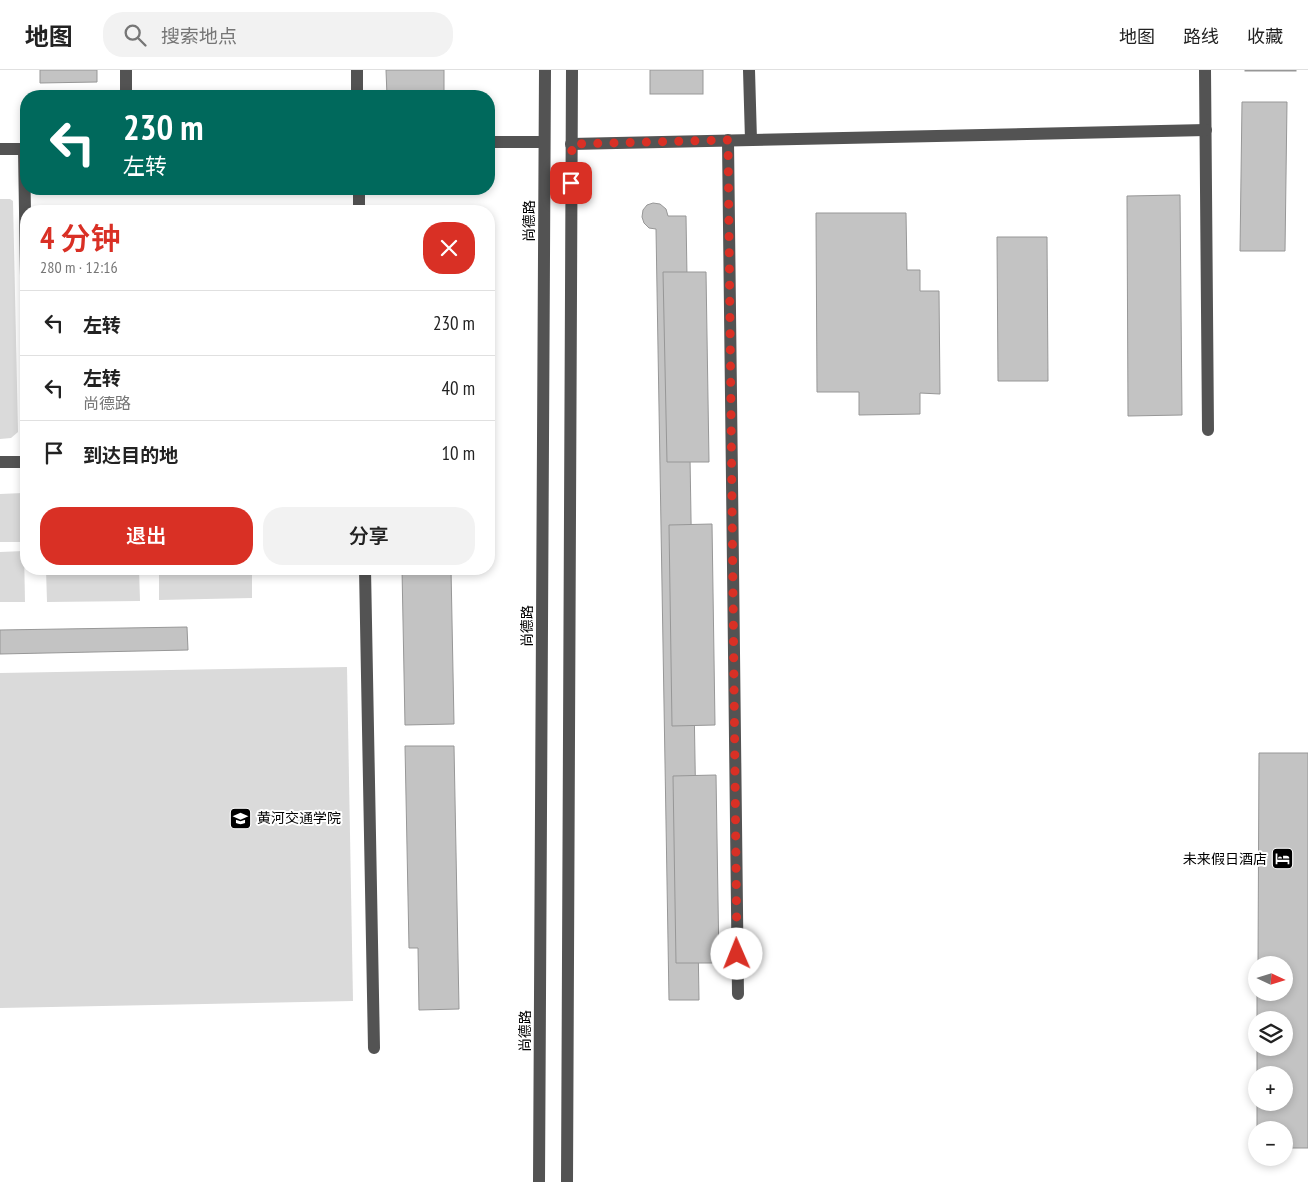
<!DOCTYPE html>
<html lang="zh">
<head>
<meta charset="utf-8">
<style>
	:root { --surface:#fff; --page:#f2f2f2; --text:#222; --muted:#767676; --line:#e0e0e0; --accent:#d93025 }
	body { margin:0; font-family:"PT Sans Narrow","Noto Sans SC",sans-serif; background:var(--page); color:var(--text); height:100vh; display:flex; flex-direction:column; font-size:19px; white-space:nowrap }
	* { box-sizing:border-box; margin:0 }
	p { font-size:16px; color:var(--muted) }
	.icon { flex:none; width:28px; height:28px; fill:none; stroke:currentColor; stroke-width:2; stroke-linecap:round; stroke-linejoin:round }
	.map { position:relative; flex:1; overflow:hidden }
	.sheet { position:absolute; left:20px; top:135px; width:475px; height:370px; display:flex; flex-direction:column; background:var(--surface); border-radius:20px; box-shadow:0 2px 8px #0003 }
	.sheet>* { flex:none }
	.banner { position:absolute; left:20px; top:20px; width:475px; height:105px; border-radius:20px; box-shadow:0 2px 8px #0003; background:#00695c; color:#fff; overflow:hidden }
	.needle { width:32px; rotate:94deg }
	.fabs { position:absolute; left:1248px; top:886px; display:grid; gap:10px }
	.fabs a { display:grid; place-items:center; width:45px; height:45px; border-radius:50%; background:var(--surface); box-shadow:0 2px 8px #0003; font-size:25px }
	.pin { position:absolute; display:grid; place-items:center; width:42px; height:42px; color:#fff; margin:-21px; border-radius:10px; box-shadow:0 2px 8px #0006 }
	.me { position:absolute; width:55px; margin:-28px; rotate:359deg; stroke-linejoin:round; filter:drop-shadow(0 0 4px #0008) }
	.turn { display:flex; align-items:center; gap:18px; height:105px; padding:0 20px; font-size:22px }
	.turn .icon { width:65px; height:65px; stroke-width:2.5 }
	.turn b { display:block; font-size:35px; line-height:42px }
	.round { display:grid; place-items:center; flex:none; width:52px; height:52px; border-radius:20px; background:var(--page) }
	.headline { display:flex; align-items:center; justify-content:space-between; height:85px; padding:0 20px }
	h1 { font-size:30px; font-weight:600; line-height:38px; color:var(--accent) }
	.primary-button { display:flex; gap:10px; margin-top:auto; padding:10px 20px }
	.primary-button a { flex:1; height:58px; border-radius:20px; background:var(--accent); color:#fff; font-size:20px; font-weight:600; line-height:58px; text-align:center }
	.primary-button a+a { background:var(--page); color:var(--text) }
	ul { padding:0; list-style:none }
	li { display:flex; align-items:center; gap:15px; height:65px; padding:0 20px; border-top:1px solid var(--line) }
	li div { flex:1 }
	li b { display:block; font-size:19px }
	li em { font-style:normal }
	header { display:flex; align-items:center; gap:30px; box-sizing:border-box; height:70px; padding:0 25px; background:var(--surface); border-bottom:1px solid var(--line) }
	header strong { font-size:24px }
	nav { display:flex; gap:28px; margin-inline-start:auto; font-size:18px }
	.search { width:350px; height:45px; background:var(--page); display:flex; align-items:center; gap:12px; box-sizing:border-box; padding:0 18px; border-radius:20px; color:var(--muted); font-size:19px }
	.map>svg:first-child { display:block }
</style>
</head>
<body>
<header>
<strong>地图</strong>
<div class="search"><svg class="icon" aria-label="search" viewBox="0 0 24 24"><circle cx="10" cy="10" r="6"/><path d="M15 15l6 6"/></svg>搜索地点</div>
<nav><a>地图</a><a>路线</a><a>收藏</a></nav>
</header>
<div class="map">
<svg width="1308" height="1112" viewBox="0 0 1308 1112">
	<rect width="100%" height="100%" fill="#fff"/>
	<!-- green -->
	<g fill="#dadada">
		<path d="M0,129H10L13,131L18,362L11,368L0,369Z"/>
		<path d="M23,423L24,472H0V424Z"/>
		<path d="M24,481L25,532H0V482Z"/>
		<path d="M46,499H139L140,531L47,532Z"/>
		<path d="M159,499H252V528L159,530Z"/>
		<path d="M347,597L353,931L0,938V603Z"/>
	</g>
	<!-- building -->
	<g fill="#c3c3c3" stroke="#979797">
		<path d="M40,0H97V12L40,13Z"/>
		<path d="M386,0H444V26H387Z"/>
		<rect x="650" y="0" width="53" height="24"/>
		<rect x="1245" y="0" width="51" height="1"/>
		<path d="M1242,32H1287L1285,181H1240Z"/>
		<path d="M1180,125L1182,345L1128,346L1127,126Z"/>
		<path d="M653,133L660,134L666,139L668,146H686L699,930H669L656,159L649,158L644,153L642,147L643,140L647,135Z"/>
		<path d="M816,143H906L907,200H920V221H939L940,324L920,323V344L859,345V322H817Z"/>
		<path d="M997,167H1047L1048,311H998Z"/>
		<path d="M663,202H706L709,392H667Z"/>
		<path d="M712,454L715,655L672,656L669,455Z"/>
		<path d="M402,499H451L454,654L405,655Z"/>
		<path d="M187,557L188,580L0,584V560Z"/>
		<path d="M405,676H454L459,939L419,940L418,878H409Z"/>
		<path d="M1259,683H1308V1078H1284V1060H1257V1032H1284V1005H1257V978H1284V950H1257V922H1284V895H1258Z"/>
		<path d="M716,705L719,893H676L673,706Z"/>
	</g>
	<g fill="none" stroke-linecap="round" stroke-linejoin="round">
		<!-- minor -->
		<g stroke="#535353" stroke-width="12">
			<path d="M126,0V26"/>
			<path d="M357,0V26"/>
			<path d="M749,0L751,70"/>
			<path d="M1205,0L1208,360"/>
			<path d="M728,70L738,924"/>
			<path d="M489,72H544"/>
			<path d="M571,74L1206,60"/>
			<path d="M0,79H26"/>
			<path d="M24,79L26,205"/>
			<path d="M359,119V141"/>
			<path d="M0,392H26"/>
			<path d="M365,499L374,978"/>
			<path d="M539,1112L545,0"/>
			<path d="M567,1112L572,0"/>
		</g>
	</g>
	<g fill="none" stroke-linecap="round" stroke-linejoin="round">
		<!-- route -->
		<path stroke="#d93025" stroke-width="9" stroke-dasharray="0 16.2" d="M571,113L572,74L728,70L737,884"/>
	</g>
	<!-- icons -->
	<defs>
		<symbol id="university-square" viewBox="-11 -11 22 22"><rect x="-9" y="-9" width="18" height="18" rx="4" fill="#000" stroke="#fff"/><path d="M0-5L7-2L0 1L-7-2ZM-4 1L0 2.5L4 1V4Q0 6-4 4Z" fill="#fff"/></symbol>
		<symbol id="hotel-square" viewBox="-11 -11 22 22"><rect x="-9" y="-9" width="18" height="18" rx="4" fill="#000" stroke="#fff"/><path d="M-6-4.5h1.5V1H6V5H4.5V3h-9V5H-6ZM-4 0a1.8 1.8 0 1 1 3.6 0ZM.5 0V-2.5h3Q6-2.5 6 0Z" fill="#fff"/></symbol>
	</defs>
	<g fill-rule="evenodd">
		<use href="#university-square" x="228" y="736" width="25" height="25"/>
		<use href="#hotel-square" x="1270" y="776" width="25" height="25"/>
	</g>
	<g text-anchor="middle" stroke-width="4" stroke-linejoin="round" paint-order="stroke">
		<!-- street labels -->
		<g font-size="14" fill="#000" stroke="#fff">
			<text transform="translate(529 151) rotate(-90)" y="5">尚德路</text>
			<text transform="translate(527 556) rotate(-90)" y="5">尚德路</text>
			<text transform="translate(525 961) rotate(-90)" y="5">尚德路</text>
		</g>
		<!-- poi labels -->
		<g font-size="14" fill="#000" stroke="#fff" text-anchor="start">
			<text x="257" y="753">黄河交通学院</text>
			<text x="1267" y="794" text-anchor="end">未来假日酒店</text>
		</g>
	</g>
</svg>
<div class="fabs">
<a><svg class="needle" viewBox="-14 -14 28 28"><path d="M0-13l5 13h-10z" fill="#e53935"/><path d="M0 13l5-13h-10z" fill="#767676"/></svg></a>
<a><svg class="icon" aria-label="layers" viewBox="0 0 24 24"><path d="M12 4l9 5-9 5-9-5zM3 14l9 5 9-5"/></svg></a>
<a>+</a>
<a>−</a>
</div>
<div class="pin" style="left:571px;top:113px;background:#d93025"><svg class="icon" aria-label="arrive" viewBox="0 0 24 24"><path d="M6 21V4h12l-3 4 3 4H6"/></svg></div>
<svg class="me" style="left:737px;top:884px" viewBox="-20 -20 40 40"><circle r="19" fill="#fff"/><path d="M0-13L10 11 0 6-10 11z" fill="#d93025"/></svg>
<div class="banner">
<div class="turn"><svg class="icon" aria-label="left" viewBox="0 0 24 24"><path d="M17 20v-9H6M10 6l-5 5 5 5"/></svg><div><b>230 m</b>左转</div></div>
</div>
<section class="sheet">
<div class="headline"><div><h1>4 分钟</h1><p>280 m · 12:16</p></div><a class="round" style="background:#d93025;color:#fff"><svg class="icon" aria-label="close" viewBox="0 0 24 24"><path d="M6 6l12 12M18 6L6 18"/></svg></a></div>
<ul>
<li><svg class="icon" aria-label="left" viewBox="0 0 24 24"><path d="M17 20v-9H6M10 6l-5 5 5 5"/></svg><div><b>左转</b></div><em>230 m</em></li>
<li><svg class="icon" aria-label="left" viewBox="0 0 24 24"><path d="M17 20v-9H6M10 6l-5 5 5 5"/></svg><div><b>左转</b><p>尚德路</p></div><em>40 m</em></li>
<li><svg class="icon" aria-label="arrive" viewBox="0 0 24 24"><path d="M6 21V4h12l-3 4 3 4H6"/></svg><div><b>到达目的地</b></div><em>10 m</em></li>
</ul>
<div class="primary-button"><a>退出</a><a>分享</a></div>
</section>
</div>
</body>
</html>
